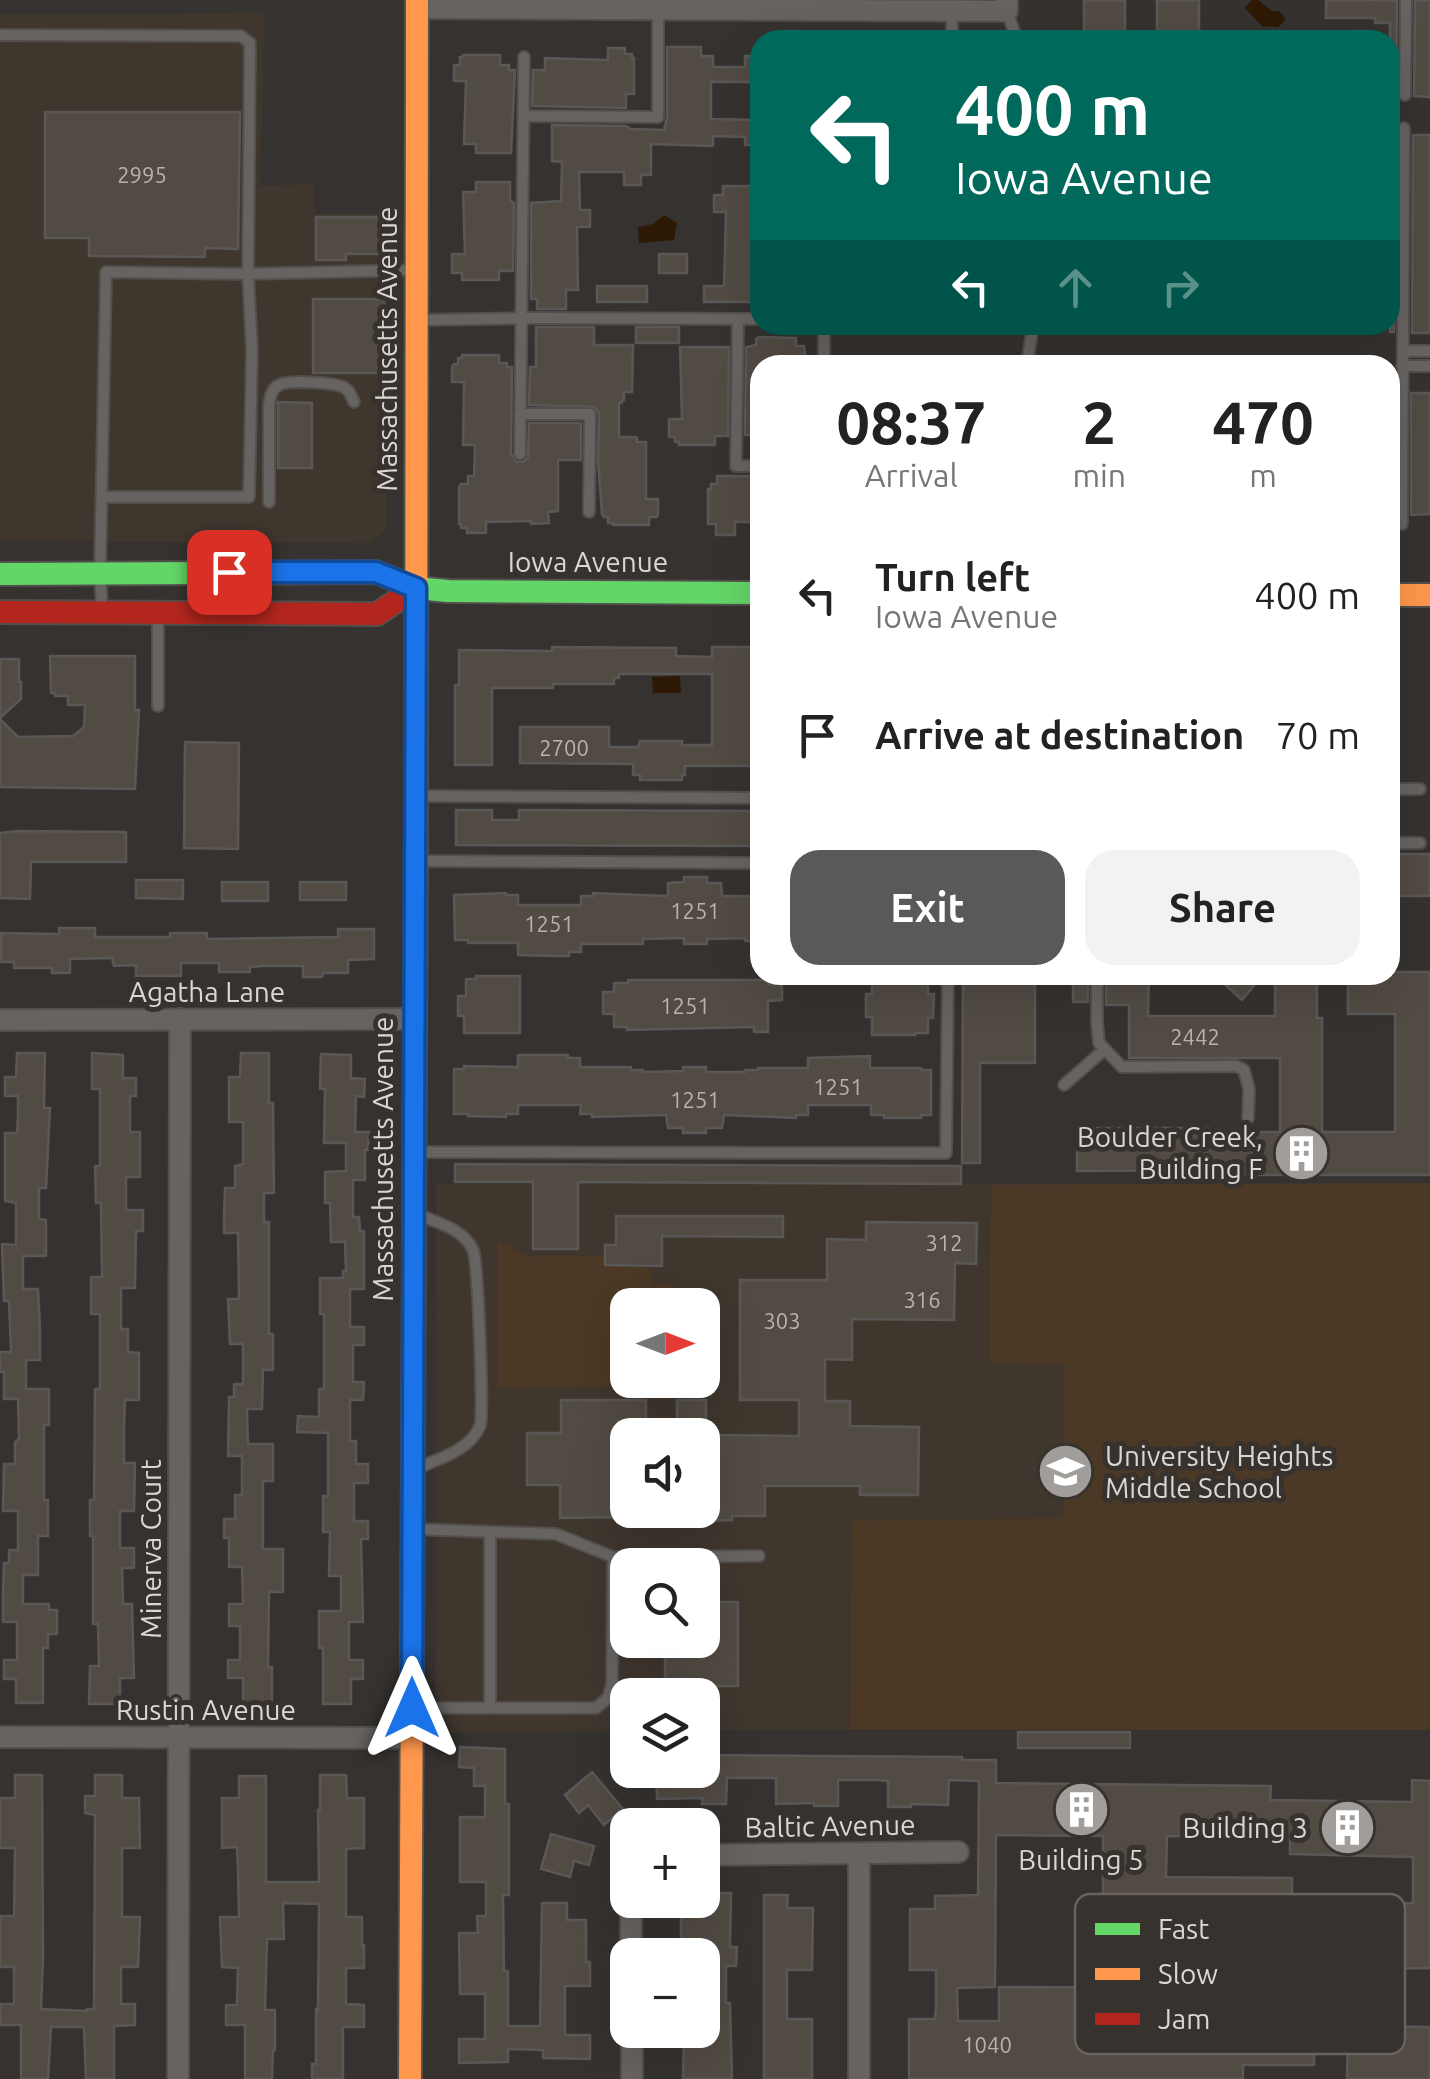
<!DOCTYPE html>
<html lang="en">
<head>
<meta charset="utf-8">
<style>
	:root { --surface:#fff; --page:#f2f2f2; --text:#222; --muted:#767676; --accent:#5b5958 }
	body { margin:0; font-family:Ubuntu,sans-serif; background:var(--page); color:var(--text); height:100vh; display:flex; flex-direction:column; font-size:38px; white-space:nowrap }
	* { box-sizing:border-box; margin:0 }
	p { font-size:32px; color:var(--muted) }
	.icon { flex:none; width:55px; height:55px; fill:none; stroke:currentColor; stroke-width:2; stroke-linecap:round; stroke-linejoin:round }
	.map { position:relative; flex:1; overflow:hidden }
	.side { position:absolute; left:750px; top:355px; width:650px; height:630px; display:flex; flex-direction:column; background:var(--surface); border-radius:30px; box-shadow:0 10px 40px #0002 }
	.side>* { flex:none }
	.banner { position:absolute; left:750px; top:30px; width:650px; height:305px; border-radius:30px; box-shadow:0 10px 40px #0002; background:#00695c; color:#fff; overflow:hidden }
	.needle { width:65px; rotate:90deg }
	.controls { position:absolute; left:610px; top:1288px; display:grid; gap:20px }
	.controls a { display:grid; place-items:center; width:110px; height:110px; border-radius:20px; background:var(--surface); box-shadow:0 10px 40px #0002; font-size:50px }
	.pin { position:absolute; display:grid; place-items:center; width:85px; height:85px; color:#fff; margin:-42px; border-radius:20px; box-shadow:0 5px 15px #0006 }
	.me { position:absolute; width:110px; margin:-55px; rotate:0deg; stroke-linejoin:round; filter:drop-shadow(0 0 8px #0008) }
	.turn { display:flex; align-items:center; gap:35px; height:210px; padding:0 40px; font-size:45px }
	.turn .icon { width:130px; height:130px; stroke-width:2.5 }
	.turn b { display:block; font-size:70px; line-height:85px }
	.lanes { display:flex; align-items:center; height:95px; padding:0 40px; background:#0003; justify-content:center; gap:50px; direction:ltr }
	.lanes .off { opacity:.35 }
	.eta { display:flex; justify-content:space-evenly; align-items:center; height:170px; text-align:center }
	.eta b { font-size:60px; font-weight:600; line-height:70px }
	.action { display:flex; gap:20px; margin-top:auto; padding:20px 40px }
	.action a { flex:1; height:115px; border-radius:30px; background:var(--accent); color:#fff; font-size:40px; font-weight:600; line-height:115px; text-align:center }
	.action a+a { background:var(--page); color:var(--text) }
	ul { padding:0; list-style:none }
	li { display:flex; align-items:center; gap:30px; height:140px; padding:0 40px }
	li div { flex:1 }
	li b { display:block; font-size:38px }
	li em { font-style:normal }
	.map>svg:first-child { display:block }
</style>
</head>
<body>
<div class="map">
<svg width="1430" height="2079" viewBox="0 0 1430 2079">
	<rect width="100%" height="100%" fill="#35322f"/>
	<!-- built -->
	<g fill="#3f362e" fill-rule="evenodd">
		<path d="M265,13L260,186L314,184L315,214L388,213L387,528L372,543L0,541V14Z"/>
		<path d="M1430,1183V1730H703L702,1695H628L627,1731L437,1733V1722L435,1719L436,1184ZM628,1305H702V1380H628ZM628,1435H702V1510H628ZM628,1565H702V1640H628Z"/>
	</g>
	<!-- green -->
	<g fill="#4b3925">
		<path d="M1430,1183V1730L850,1729L851,1521L1064,1518V1365L989,1363L991,1185Z"/>
		<path d="M498,1240L529,1257L605,1256L606,1265L651,1268L652,1283L673,1285V1305H628V1380H673V1386L498,1388Z"/>
	</g>
	<!-- water -->
	<g fill="#2d1904">
		<path d="M1252,0H1258L1272,11H1279L1286,19L1278,27L1262,26L1245,8Z"/>
		<path d="M664,215L677,223L674,240L639,243L638,227L653,224Z"/>
		<path d="M680,676L681,693H653L652,677Z"/>
	</g>
	<!-- building -->
	<g fill="#524b44" stroke="#5a5856" stroke-width="2.5">
		<rect x="1084" y="0" width="41" height="40"/>
		<rect x="1157" y="0" width="42" height="40"/>
		<path d="M1326,0H1397L1396,96H1390V23H1375V18H1326Z"/>
		<path d="M1415,0H1430V97L1414,96Z"/>
		<path d="M667,47H701V56H713V67H745V56H760V82H711V119L760,120V145H745V137L713,136V146L651,144V175H641V185H624V172H579L580,210H590V227H577L578,290H566V309H537V299H531V203L561,201L562,162L552,161V125L626,126L631,129L664,130L667,117Z"/>
		<path d="M608,48H625V54H632V58H634V94H626V108L532,106L533,70H545V58L608,60Z"/>
		<path d="M463,55H500V65H509V70H515L511,153H476V144H464L466,81H454V65H460V57H463Z"/>
		<path d="M45,112H240L238,249L205,248V257L89,256V238H45Z"/>
		<path d="M1413,135H1430V333H1412Z"/>
		<path d="M476,182H510V200L514,203L513,271H499V280H462V273H452V254H465L463,192H476Z"/>
		<path d="M723,186H759L760,302H704V286H724L726,212H714V195H723Z"/>
		<path d="M1390,208H1395L1394,332H1390Z"/>
		<path d="M316,217H382V254H346V260H316Z"/>
		<rect x="659" y="254" width="28" height="19"/>
		<rect x="597" y="286" width="50" height="16"/>
		<path d="M313,299H384L383,373H313Z"/>
		<path d="M536,327H594V345H633L632,392H624V400H622V403H619V437H635L637,438V442H646V499H658V514L657,517H649V525H613V523H608V517H604L602,514L598,460L599,414L595,407L529,405L530,367H536Z"/>
		<rect x="636" y="327" width="43" height="16"/>
		<path d="M759,337L796,338V346H804L806,364L760,365V435H745L746,347L756,345V339Z"/>
		<path d="M680,347H729L728,436H715V445H679V442H675V437H669V419H682Z"/>
		<path d="M462,355H499V363H507V367H512L511,454L516,462H523L528,458L529,423H581V460H558V511L548,512L549,523L531,524V521L486,522V533H467V528H461V524H459V488L461,484H468V476H474L475,445H463L464,382H452V367L454,364H458V358H462Z"/>
		<path d="M1390,393H1394L1393,514H1390Z"/>
		<path d="M1411,393H1430V514L1411,515Z"/>
		<path d="M278,402L312,403V468H278Z"/>
		<path d="M717,476H760V522H735V535H716V524H708V489H711V484H717Z"/>
		<path d="M552,647L676,648V656L712,657V647H752V766H685V775H682V780H640V775H633V764L520,763V727H609V747H638L640,741H682V745H712V674H619V678H614V684H553V688H492V765H455V685H459V650L552,651Z"/>
		<path d="M50,656H135V710H139L135,789L0,787V719L18,737L73,736L84,727L85,705H68V696H55V693H51Z"/>
		<path d="M0,659H19V682H21V699L0,718Z"/>
		<path d="M185,742L239,743L238,849L184,848Z"/>
		<path d="M456,810H492V820H519V810L760,811V846L456,845Z"/>
		<path d="M17,831L126,832V862H31L30,899L0,898V833Z"/>
		<rect x="1390" y="854" width="40" height="42"/>
		<path d="M684,877H707V883H721L722,895L724,896H760V941H745V938L707,939V944H684V938L643,939V944H581V952H569V956H554L518,955V943H468V940H455L454,895L506,893V895H518V905H581V896H593V893L666,896L668,894V883L684,882Z"/>
		<path d="M136,880H183V899L136,898Z"/>
		<rect x="222" y="882" width="46" height="19"/>
		<rect x="300" y="882" width="46" height="18"/>
		<path d="M59,928H95V937H170V933H207V939L338,937V929H374V959L348,960V973H323L322,977H303V966H263L250,967V972H219V963H181V976H136V965L114,966L112,958L70,959V973H52V968H14V962H1V933L59,934Z"/>
		<path d="M1390,972H1430V1175H1236V1170L1077,1171V1128H1210V1132H1280V1058H1129V1005H1106V975H1149L1148,1016H1275V975H1317V1018H1322V1132H1395V1014H1348V975H1390Z"/>
		<path d="M963,975H1035V1063H980V1163H962Z"/>
		<rect x="1073" y="975" width="15" height="27"/>
		<path d="M1230,975H1263L1242,1000L1223,983Z"/>
		<path d="M476,976H520V1033H464V1016H458V996H466V979H476Z"/>
		<path d="M883,977L928,979V994H934L933,1018H928V1033H915V1035H872V1017H866V994H872V979H883Z"/>
		<path d="M628,980H768V984H782V1000L768,1001V1032H754V1027L627,1030V1027H614V1014H603V992H614V983H628Z"/>
		<path d="M17,1053H45L44,1108H50L46,1188H39V1219L46,1220V1256H23V1289H38L40,1328V1360H26V1389H49V1425H44V1500H48V1536H38V1575H23V1604H49V1610H57V1634H48V1648H43V1703H16V1679H4V1660H17V1622H3V1594L4,1563H9V1550H18V1511H3L4,1464H15V1442L19,1439L18,1399H4V1372H0V1352H11L9,1301H4L2,1244L16,1245V1203L5,1201V1133H17L18,1115V1096H5V1077H16Z"/>
		<path d="M92,1053L123,1055V1078H136V1096H130V1132H140V1177H126V1210H143V1231H136L135,1288H121V1329H128V1352L139,1353V1400H125L124,1425V1463H135L134,1511H120V1548H134V1568H122L123,1604H132L134,1678H120V1704H89L90,1666H99L98,1624H93V1536H90V1500H94L95,1389H100V1314H91V1277H102L101,1203H96L95,1166H100V1089H92Z"/>
		<path d="M241,1053H269V1103H273L274,1193H264V1222H269V1334H273V1370H263L262,1409H247L248,1444H273V1481H263V1549H283V1592H269L268,1667H272V1704H243V1678H228V1660H240V1626H229V1604H243L242,1567H229V1538H224V1519H235V1495H242V1456H228L229,1397H234V1384H243V1344H230L228,1299H239L238,1233H224V1216L225,1188H235V1166L243,1164V1122H229V1077H240Z"/>
		<path d="M321,1054L351,1055V1078L365,1079L364,1097L356,1096L355,1132H369L368,1150H365V1180H353V1217H359L360,1231H364V1289H350V1327H364V1345H353V1382H364L363,1400H350V1441H356V1464H368V1483H354V1521H368V1539H361L363,1622H349V1660H363V1679H351V1704H323V1648H319V1611H341V1576H329L330,1532H323V1496H328V1433L297,1432L298,1416L319,1417V1389H324V1314H320V1278H343V1271H346L345,1242H331L330,1203H325V1172L346,1171V1143H324L325,1089H320Z"/>
		<path d="M518,1055H568V1058H580V1067H631V1070H643V1072L683,1071V1067H706V1072H745V1070H758V1068H808V1058L870,1056V1068H921V1070H931V1115H921V1118H884V1115H871V1105H808V1115H796V1118L724,1115L722,1128H706V1133H683V1128H668L666,1115L592,1117V1114H580L581,1105H518V1114H506V1117L468,1116V1114H454V1069H464V1066L518,1067Z"/>
		<path d="M455,1164L961,1166V1184L578,1182V1249H533V1182H455Z"/>
		<path d="M616,1216H783V1237L662,1236V1266L605,1265V1245H616Z"/>
		<path d="M866,1222L977,1223L976,1264L955,1263L954,1320L852,1319V1360L825,1359V1401H850V1426L919,1427L918,1495H860V1486H765V1516H732V1520L704,1521L702,1435H677V1400H706V1435L799,1436V1400H740V1280H827V1239L866,1240Z"/>
		<path d="M561,1400H646V1435H628V1517L560,1518V1485H527V1433H561Z"/>
		<path d="M702,1602H738V1686L665,1687V1640H702Z"/>
		<rect x="1018" y="1732" width="112" height="16"/>
		<path d="M460,1747L505,1749V1804H509V1895H503L504,1971H508V2026H540L542,1903H567V1920H586V1962H590V1986H565V2035H590V2059L543,2058V2050L508,2049V2062L459,2063V2039H485V1994H460L459,1933H478L477,1916H486V1882H460V1817H485V1786H474V1768L459,1767Z"/>
		<path d="M703,1755L962,1757V1760H996V1783L1271,1786L1270,1800L1412,1802V1780L1430,1781V1968L1363,1969L1364,1903H1413V1857L1290,1854V1838L1167,1836L1166,1877L1292,1878V1919L1319,1918L1320,1929L1330,1928V1933H1333V1950H1306V1943H1302V1936L1161,1937V1943L1107,1942L1108,1904L1103,1903V1836L996,1835L995,1987L957,1988L958,2021H999V1987L1266,1988V2006H1281V2023L1108,2024L1109,2053L1314,2048V2065H1243V2079H909V2019H935L936,2007V1970H910V1909H935V1896L978,1895L979,1781L949,1780L948,1805L911,1804V1807H888V1781L875,1780H838V1806H814V1803L776,1804V1778H727L726,1804H702L703,1798L657,1799L656,1770H703Z"/>
		<path d="M592,1772L623,1809L604,1825L588,1805L579,1813L565,1795Z"/>
		<path d="M15,1775H42L43,1957L41,2009L87,2011V2009H94L95,1815L85,1813V1796H95V1775H122V1798H139L140,1848H122V1917H140L138,1967H121V2004H135V2025L114,2026V2079H86L84,2027H51L48,2079H21V2025H0V2004H14V1967H0V1916H14L15,1848H0V1798H15Z"/>
		<path d="M320,1775H346L347,1798H364V1848L346,1849V1917H362V1945H364V1968H346V2004L364,2005V2027H343V2079H312V2064H316V2009L318,2010L319,1904L283,1903L284,1939H267L265,2010H275V2050H273L272,2079H245V2025H226V2005H237L238,1968L222,1967L220,1917H239L238,1871L237,1847L222,1848V1798H239V1776H266V1882H319L318,1810H320Z"/>
		<path d="M551,1834L594,1846L589,1865L574,1861L570,1877L541,1869Z"/>
		<path d="M707,1893H731L730,1947H737L736,1966H726V2003H730L732,2079H683L684,2030H702V2016H707V1983H702V1955H681V1905L707,1906Z"/>
		<path d="M764,1895H788L787,1908H813L812,1970H787V2019H812V2079H764Z"/>
		<path d="M1348,2026L1430,2027V2079H1347Z"/>
	</g>
	<g fill="none" stroke-linecap="round" stroke-linejoin="round">
		<defs>
			<g id="lane">
				<path d="M1007,11L1017,40"/>
				<path d="M0,35L241,36L250,43L248,274L252,351L249,497H103"/>
				<path d="M952,40V11"/>
				<path d="M1405,95L1406,0"/>
				<path d="M524,116L658,117V10"/>
				<path d="M738,319L736,466H760"/>
				<path d="M418,320L532,318L760,319"/>
				<path d="M1403,351H1430"/>
				<path d="M824,365V337"/>
				<path d="M1027,365L1033,325"/>
				<path d="M1402,366H1430"/>
				<path d="M520,414H590L589,512"/>
				<path d="M520,454L524,57"/>
				<path d="M269,502V406C270,398 271,389 279,385C288,380 338,382 345,388C351,392 351,396 354,402"/>
				<path d="M1402,524L1404,128"/>
				<path d="M102,610L100,573L106,272L248,274L416,270"/>
				<path d="M158,617V706"/>
				<path d="M1390,789H1420"/>
				<path d="M416,796L760,798"/>
				<path d="M1390,843H1420"/>
				<path d="M416,861L760,863"/>
				<path d="M1097,975V1022L1099,1043L1122,1067L1236,1066L1244,1070L1249,1089L1248,1118"/>
				<path d="M1064,1085L1105,1049"/>
				<path d="M414,1152L946,1153L948,975"/>
				<path d="M417,1214C437,1223 463,1228 473,1250C478,1262 484,1417 480,1426C469,1451 440,1458 418,1468"/>
				<path d="M413,1529L556,1534L613,1557L759,1556"/>
				<path d="M414,1708H596L608,1698L612,1684L613,1557"/>
				<path d="M490,1708V1532"/>
			</g>
			<g id="street">
				<path d="M417,8L1007,11V0"/>
				<path d="M0,1020L414,1019"/>
				<path d="M0,1737L411,1738"/>
				<path d="M702,1855L958,1852"/>
				<path d="M631,1900V1955"/>
				<path d="M632,2030V2079"/>
				<path d="M178,2079L180,1019"/>
				<path d="M859,2079V1854"/>
			</g>
			<g id="fast">
				<path d="M0,574L376,572L416,588L448,591L760,593"/>
				<path d="M414,1238L416,847"/>
			</g>
			<g id="slow">
				<path d="M1390,595H1430"/>
				<path d="M416,847L417,0"/>
				<path d="M410,2079L414,1238"/>
			</g>
			<path id="jam" d="M0,612L377,614L416,588"/>
		</defs>
		<!-- lane casing -->
		<use href="#lane" stroke="#524f4c" stroke-width="14"/>
		<!-- street casing -->
		<use href="#street" stroke="#524f4c" stroke-width="24"/>
		<!-- fast casing -->
		<use href="#fast" stroke="#524f4c" stroke-width="26"/>
		<!-- slow casing -->
		<use href="#slow" stroke="#524f4c" stroke-width="26"/>
		<!-- jam casing -->
		<use href="#jam" stroke="#524f4c" stroke-width="26"/>
		<!-- lane -->
		<use href="#lane" stroke="#666361" stroke-width="10"/>
		<!-- street -->
		<use href="#street" stroke="#666361" stroke-width="20"/>
		<!-- fast -->
		<use href="#fast" stroke="#63d668" stroke-width="22"/>
		<!-- slow -->
		<use href="#slow" stroke="#ff974d" stroke-width="22"/>
		<!-- jam -->
		<use href="#jam" stroke="#b3261e" stroke-width="22"/>
	</g>
	<g fill="none" stroke-linecap="round" stroke-linejoin="round">
		<defs>
			<path id="route" d="M229,572H376L416,588L412,1708"/>
		</defs>
		<!-- route casing -->
		<use href="#route" stroke="#114b97" stroke-width="25"/>
		<!-- route -->
		<use href="#route" stroke="#1a73e8" stroke-width="18"/>
	</g>
	<!-- icons -->
	<defs>
		<symbol id="building-disc" viewBox="-11 -11 22 22"><circle r="9.5" fill="#a09d9a" stroke="#37322d"/><path d="M-4-6H4V6H1V3H-1V6H-4ZM-2.5-4.3h1.7v1.8h-1.7ZM.8-4.3h1.7v1.8H.8ZM-2.5-1h1.7V.8h-1.7ZM.8-1h1.7V.8H.8Z" fill="#fff"/></symbol>
		<symbol id="school-disc" viewBox="-11 -11 22 22"><circle r="9.5" fill="#a09d9a" stroke="#37322d"/><path d="M0-5L7-2L0 1L-7-2ZM-4 1L0 2.5L4 1V4Q0 6-4 4Z" fill="#fff"/></symbol>
	</defs>
	<g fill-rule="evenodd">
		<use href="#building-disc" x="1270" y="1122" width="63" height="63"/>
		<use href="#school-disc" x="1034" y="1440" width="63" height="63"/>
		<use href="#building-disc" x="1050" y="1778" width="63" height="63"/>
		<use href="#building-disc" x="1316" y="1796" width="63" height="63"/>
	</g>
	<g text-anchor="middle" stroke-width="10" stroke-linejoin="round" paint-order="stroke">
		<!-- number labels -->
		<g font-size="22" fill="#b8b3af">
			<text x="142" y="183">2995</text>
			<text x="564" y="756">2700</text>
			<text x="695" y="919">1251</text>
			<text x="549" y="932">1251</text>
			<text x="685" y="1014">1251</text>
			<text x="1195" y="1045">2442</text>
			<text x="838" y="1095">1251</text>
			<text x="695" y="1108">1251</text>
			<text x="944" y="1251">312</text>
			<text x="922" y="1308">316</text>
			<text x="782" y="1329">303</text>
			<text x="987" y="2053">1040</text>
		</g>
		<!-- street labels -->
		<g font-size="28" fill="#dad6d3" stroke="#37322d">
			<text transform="translate(387 349) rotate(-90)" y="10">Massachusetts Avenue</text>
			<text x="588" y="572">Iowa Avenue</text>
			<text x="207" y="1002">Agatha Lane</text>
			<text transform="translate(383 1159) rotate(-90)" y="10">Massachusetts Avenue</text>
			<text transform="translate(151 1549) rotate(-90)" y="10">Minerva Court</text>
			<text x="206" y="1720">Rustin Avenue</text>
			<text transform="translate(830 1826) rotate(-1)" y="10">Baltic Avenue</text>
		</g>
		<!-- poi labels -->
		<g font-size="28" fill="#dad6d3" stroke="#37322d" text-anchor="end">
			<text x="1263" y="1147">Boulder Creek,<tspan x="1263" dy="32">Building F</tspan></text>
			<text x="1105" y="1466" text-anchor="start">University Heights<tspan x="1105" dy="32">Middle School</tspan></text>
			<text x="1308" y="1838">Building 3</text>
			<text x="1081" y="1870" text-anchor="middle">Building 5</text>
		</g>
	</g>
	<!-- legend -->
	<rect x="1075" y="1894" width="330" height="160" rx="15" fill="#37322d" stroke="#68635f" stroke-width="2.5"/>
	<rect x="1095" y="1923" width="45" height="12" fill="#63d668"/>
	<rect x="1095" y="1968" width="45" height="12" fill="#ff974d"/>
	<rect x="1095" y="2013" width="45" height="12" fill="#b3261e"/>
	<g font-size="28" fill="#dad6d3">
		<text x="1158" y="1939">Fast</text>
		<text x="1158" y="1984">Slow</text>
		<text x="1158" y="2029">Jam</text>
	</g>
</svg>
<div class="controls">
<a><svg class="needle" viewBox="-14 -14 28 28"><path d="M0-13l5 13h-10z" fill="#e53935"/><path d="M0 13l5-13h-10z" fill="#767676"/></svg></a>
<a><svg class="icon" aria-label="sound" viewBox="0 0 24 24"><path d="M4 9h4l5-4v14l-5-4H4zM17 9q2 3 0 6"/></svg></a>
<a><svg class="icon" aria-label="search" viewBox="0 0 24 24"><circle cx="10" cy="10" r="6"/><path d="M15 15l6 6"/></svg></a>
<a><svg class="icon" aria-label="layers" viewBox="0 0 24 24"><path d="M12 4l9 5-9 5-9-5zM3 14l9 5 9-5"/></svg></a>
<a>+</a>
<a>−</a>
</div>
<div class="pin" style="left:229px;top:572px;background:#d93025"><svg class="icon" aria-label="arrive" viewBox="0 0 24 24"><path d="M6 21V4h12l-3 4 3 4H6"/></svg></div>
<svg class="me" style="left:412px;top:1708px" viewBox="-20 -20 40 40"><path d="M0-17L14 15 0 8-14 15z" fill="#1a73e8" stroke="#fff" stroke-width="4"/></svg>
<div class="banner">
<div class="turn"><svg class="icon" aria-label="left" viewBox="0 0 24 24"><path d="M17 20v-9H6M10 6l-5 5 5 5"/></svg><div><b>400 m</b>Iowa Avenue</div></div>
<div class="lanes"><svg class="icon" aria-label="left" viewBox="0 0 24 24"><path d="M17 20v-9H6M10 6l-5 5 5 5"/></svg><svg class="icon off" aria-label="ahead" viewBox="0 0 24 24"><path d="M12 20V5M6 11l6-6 6 6"/></svg><svg class="icon off" aria-label="right" viewBox="0 0 24 24"><path d="M7 20v-9h11M14 6l5 5-5 5"/></svg></div>
</div>
<section class="side">
<div class="eta">
<div><b>08:37</b><p>Arrival</p></div>
<div><b>2</b><p>min</p></div>
<div><b>470</b><p>m</p></div>
</div>
<ul>
<li><svg class="icon" aria-label="left" viewBox="0 0 24 24"><path d="M17 20v-9H6M10 6l-5 5 5 5"/></svg><div><b>Turn left</b><p>Iowa Avenue</p></div><em>400 m</em></li>
<li><svg class="icon" aria-label="arrive" viewBox="0 0 24 24"><path d="M6 21V4h12l-3 4 3 4H6"/></svg><div><b>Arrive at destination</b></div><em>70 m</em></li>
</ul>
<div class="action"><a>Exit</a><a>Share</a></div>
</section>
</div>
</body>
</html>
